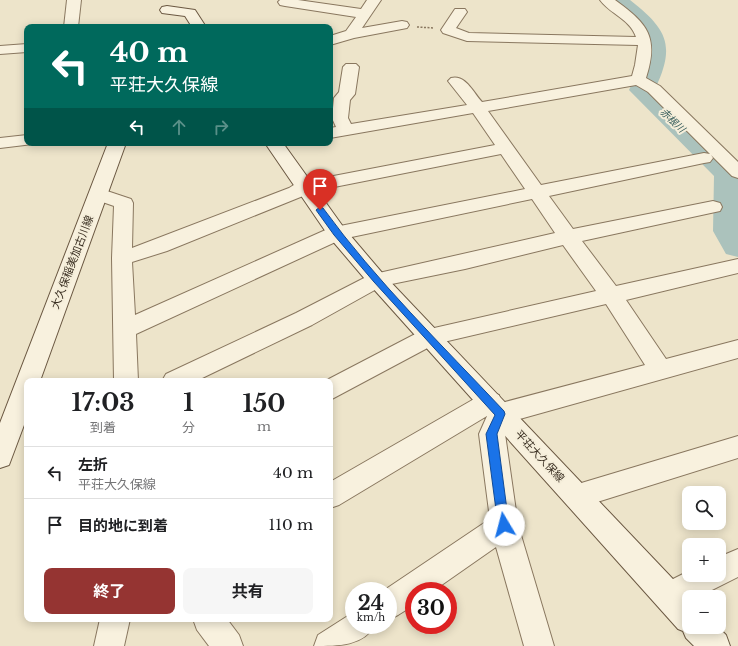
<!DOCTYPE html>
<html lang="ja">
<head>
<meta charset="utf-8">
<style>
	:root { --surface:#fff; --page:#f6f6f6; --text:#202124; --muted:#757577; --line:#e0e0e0; --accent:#953432 }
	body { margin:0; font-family:"Libre Baskerville","Noto Sans JP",serif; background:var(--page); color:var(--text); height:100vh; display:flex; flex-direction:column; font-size:15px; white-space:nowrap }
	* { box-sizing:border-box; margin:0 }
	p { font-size:13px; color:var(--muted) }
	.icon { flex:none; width:22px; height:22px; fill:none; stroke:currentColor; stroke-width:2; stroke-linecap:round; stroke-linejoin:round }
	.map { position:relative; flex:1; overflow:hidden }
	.drawer { position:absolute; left:24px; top:378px; width:309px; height:244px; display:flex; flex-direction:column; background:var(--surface); border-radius:8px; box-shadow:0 2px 10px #0003 }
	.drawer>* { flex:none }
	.hud { position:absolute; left:24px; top:24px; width:309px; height:122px; border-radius:8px; box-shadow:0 2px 10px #0003; background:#00695c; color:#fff; overflow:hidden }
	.buttons { position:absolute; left:682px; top:486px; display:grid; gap:8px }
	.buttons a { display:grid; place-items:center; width:44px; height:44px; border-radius:8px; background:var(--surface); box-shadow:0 2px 10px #0003; font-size:20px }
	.speed { position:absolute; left:345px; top:582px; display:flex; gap:8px; font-size:20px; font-weight:700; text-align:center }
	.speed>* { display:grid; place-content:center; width:52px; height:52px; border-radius:50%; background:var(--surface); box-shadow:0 2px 10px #0003; line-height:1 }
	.speed small { font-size:10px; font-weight:400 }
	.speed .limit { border:6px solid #d22; background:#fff; color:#111 }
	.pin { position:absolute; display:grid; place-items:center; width:34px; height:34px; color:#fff; margin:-41px -17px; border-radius:50% 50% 50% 0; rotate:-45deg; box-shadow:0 0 4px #0007 }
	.pin .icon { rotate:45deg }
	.me { position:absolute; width:44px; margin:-22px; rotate:352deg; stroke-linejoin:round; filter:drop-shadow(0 0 3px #0008) }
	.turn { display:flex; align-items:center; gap:14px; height:84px; padding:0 20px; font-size:18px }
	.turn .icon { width:52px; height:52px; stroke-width:2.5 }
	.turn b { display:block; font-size:28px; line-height:34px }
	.lanes { display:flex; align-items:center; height:38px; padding:0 20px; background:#0003; justify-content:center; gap:20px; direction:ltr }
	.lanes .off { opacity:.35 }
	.eta { display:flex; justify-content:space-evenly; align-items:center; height:68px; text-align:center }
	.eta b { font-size:24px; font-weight:700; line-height:28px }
	.primary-button { display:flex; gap:8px; margin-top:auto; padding:8px 20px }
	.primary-button a { flex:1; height:46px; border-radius:8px; background:var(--accent); color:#fff; font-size:16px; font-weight:700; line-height:46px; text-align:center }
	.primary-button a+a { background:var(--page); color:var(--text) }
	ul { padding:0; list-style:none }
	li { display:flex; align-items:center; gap:12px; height:52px; padding:0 20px; border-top:1px solid var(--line) }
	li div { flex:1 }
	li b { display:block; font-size:15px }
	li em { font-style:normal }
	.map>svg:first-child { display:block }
</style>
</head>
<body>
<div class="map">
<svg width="738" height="646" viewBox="0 0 738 646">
	<rect width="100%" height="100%" fill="#ede4ca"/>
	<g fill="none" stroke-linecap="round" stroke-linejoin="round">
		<!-- river -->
		<path fill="#abc2bc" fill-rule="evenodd" d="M605,0H630C667,29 676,45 655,89L738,166V257L726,254L713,231L714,176L629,90C643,62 652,43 626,19C619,12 610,8 605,0Z"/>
		<defs>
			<g id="minor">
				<path d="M67,0H81L78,27H64Z"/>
				<path d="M280,0H298L361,9L367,0H381L362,28L402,21L407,22L409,25L407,28L354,38L330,45V36L346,31L356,17L285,6L280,5L278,2Z"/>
				<path d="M600,0H615C648,24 659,37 646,78L660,86L738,162V178L732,176L711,155L713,158L710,162L704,163L549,196L573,229L713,201L720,203L722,207L720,211L582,241L616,286L738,259V273L626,300L666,359L738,340V358L509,422L505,434L518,525L554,646H524L496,547L433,591H414V605L398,615L388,620V591H383L490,519L479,434L487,416L339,505L330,508V482L481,395L490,392L499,395L501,403L645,365L606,304L435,344L330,400V381H325L421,331L596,291L563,245L465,269L382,286L312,325L196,381H162L166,374L296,313L370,275L555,233L532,199L342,239L136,334L138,381H114L112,258L114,206L91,198L89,194L91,190L98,188L131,199L133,203L132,248L289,188L297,183L495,145L473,113L330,138V128L336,127L332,118L334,98L339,92L343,67L346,64H356L359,67L355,94L350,100L348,118L351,124L467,105L448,81L451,78C465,74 473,92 482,102L632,76L635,65L638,45L467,41L443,33L441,30L455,9H465L467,12L456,28L469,33L636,37C630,19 610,14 600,0ZM636,85L648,92L710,154L704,153L541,185L488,111ZM501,154L525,189L330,228L135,315L132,262L167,251L303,196L309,192Z"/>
				<path d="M27,44V52L0,54V46Z"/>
				<path d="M27,135V143L33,144L0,148V138Z"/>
				<path d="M738,436V458L578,508L569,505L565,496L569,487L578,484Z"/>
				<path d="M738,549V577L698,597H689V602L669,611L659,606L654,596L659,586L689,571V575H719V557Z"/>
				<path d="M354,612V625H375C363,646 339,646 314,646L318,635Z"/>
				<path d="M100,619H130L124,646H94Z"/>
				<path d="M193,619H227L239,635L243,646H209L197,630Z"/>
			</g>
			<g id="secondary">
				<path d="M167,6L195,10L206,27H192L185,16L162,13L160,10L162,7Z"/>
				<path d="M108,143H126L40,381H27V417L9,465L0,468V423Z"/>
				<path d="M265,143H283L344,228L384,275L690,597L689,627H718L726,635L730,646H694L686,638L683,631L678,629L370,285L330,238Z"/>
			</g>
		</defs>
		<!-- minor casing -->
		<use href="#minor" stroke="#89775f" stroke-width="2"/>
		<!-- secondary casing -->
		<use href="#secondary" stroke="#6b5842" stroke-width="2"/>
		<!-- path -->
		<path stroke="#89775f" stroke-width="1.5" stroke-dasharray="2 1.5" stroke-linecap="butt" d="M417,27L434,28"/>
		<!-- minor -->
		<use href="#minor" fill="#f8f1de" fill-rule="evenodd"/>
		<!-- secondary -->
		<use href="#secondary" fill="#f8f1de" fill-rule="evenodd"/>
	</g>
	<!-- route -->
	<path fill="#1a73e8" stroke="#114b97" d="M320,207L323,208C376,281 442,345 504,411L505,414L497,434L509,525L508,529L504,530L500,529L498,525L486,434L495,415L374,282L334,235L316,210Z"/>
	<g text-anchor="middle" stroke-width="4" stroke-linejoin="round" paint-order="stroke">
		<!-- far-water labels -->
		<g font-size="10" font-style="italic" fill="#325958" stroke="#f5eeda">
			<text transform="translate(673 120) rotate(44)" y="4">赤根川</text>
		</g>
		<!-- street labels -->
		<g font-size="11" fill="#3a2f22" stroke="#f5eeda">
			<text transform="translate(72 262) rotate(-69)" y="4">大久保稲美加古川線</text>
			<text transform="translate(540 456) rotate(47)" y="4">平荘大久保線</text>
		</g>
	</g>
</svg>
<div class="buttons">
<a><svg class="icon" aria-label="search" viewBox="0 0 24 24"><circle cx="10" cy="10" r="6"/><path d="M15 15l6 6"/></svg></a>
<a>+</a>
<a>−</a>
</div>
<div class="speed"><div>24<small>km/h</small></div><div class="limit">30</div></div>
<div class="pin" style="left:320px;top:210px;background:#d93025"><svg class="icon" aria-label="arrive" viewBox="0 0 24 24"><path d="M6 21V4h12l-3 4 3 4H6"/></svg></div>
<svg class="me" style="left:504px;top:525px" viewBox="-20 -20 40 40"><circle r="19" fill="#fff"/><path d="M0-13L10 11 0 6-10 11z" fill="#1a73e8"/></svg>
<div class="hud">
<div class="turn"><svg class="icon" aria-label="left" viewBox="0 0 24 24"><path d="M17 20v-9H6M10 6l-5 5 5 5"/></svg><div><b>40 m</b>平荘大久保線</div></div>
<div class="lanes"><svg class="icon" aria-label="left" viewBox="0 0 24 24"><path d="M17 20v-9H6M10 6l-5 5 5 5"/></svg><svg class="icon off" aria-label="ahead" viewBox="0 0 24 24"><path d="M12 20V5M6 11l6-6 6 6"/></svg><svg class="icon off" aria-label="right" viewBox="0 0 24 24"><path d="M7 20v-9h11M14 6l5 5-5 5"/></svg></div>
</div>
<section class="drawer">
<div class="eta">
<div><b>17:03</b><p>到着</p></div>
<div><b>1</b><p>分</p></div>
<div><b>150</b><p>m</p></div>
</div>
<ul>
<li><svg class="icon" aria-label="left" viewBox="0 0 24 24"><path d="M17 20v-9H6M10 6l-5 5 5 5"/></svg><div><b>左折</b><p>平荘大久保線</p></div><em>40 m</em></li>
<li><svg class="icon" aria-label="arrive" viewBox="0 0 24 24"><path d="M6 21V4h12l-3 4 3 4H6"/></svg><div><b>目的地に到着</b></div><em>110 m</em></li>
</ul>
<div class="primary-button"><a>終了</a><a>共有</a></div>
</section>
</div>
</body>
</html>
